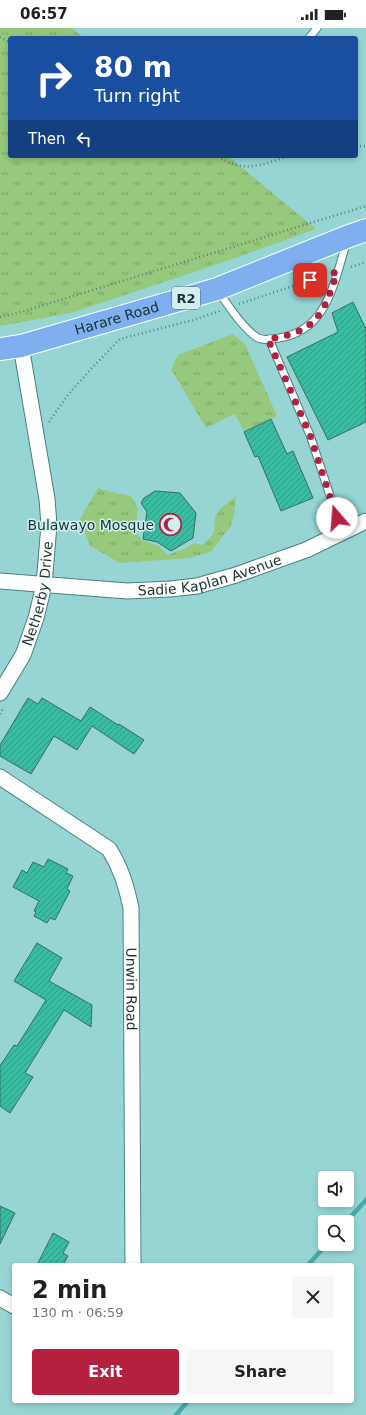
<!DOCTYPE html>
<html lang="en">
<head>
<meta charset="utf-8">
<style>
	:root { --surface:#fff; --page:#f6f6f6; --text:#202124; --muted:#757577; --accent:#b32040 }
	body { margin:0; font-family:"DejaVu Sans",sans-serif; background:var(--page); color:var(--text); height:100vh; display:flex; flex-direction:column; font-size:15px; white-space:nowrap }
	* { box-sizing:border-box; margin:0 }
	p { font-size:13px; color:var(--muted) }
	.icon { flex:none; width:22px; height:22px; fill:none; stroke:currentColor; stroke-width:2; stroke-linecap:round; stroke-linejoin:round }
	.map { position:relative; flex:1; overflow:hidden }
	.details { position:absolute; left:12px; top:1235px; width:342px; height:140px; display:flex; flex-direction:column; background:var(--surface); border-radius:4px; box-shadow:0 2px 6px #0003 }
	.details>* { flex:none }
	.banner { position:absolute; left:8px; top:8px; width:350px; height:122px; border-radius:4px; box-shadow:0 2px 6px #0003; background:#1a4fa0; color:#fff; overflow:hidden }
	.controls { position:absolute; left:318px; top:1143px; display:grid; gap:8px }
	.controls a { display:grid; place-items:center; width:36px; height:36px; border-radius:4px; background:var(--surface); box-shadow:0 2px 6px #0003; font-size:20px }
	.pin { position:absolute; display:grid; place-items:center; width:34px; height:34px; color:#fff; margin:-17px; border-radius:8px; box-shadow:0 2px 6px #0006 }
	.me { position:absolute; width:44px; margin:-22px; rotate:342deg; stroke-linejoin:round; filter:drop-shadow(0 0 3px #0008) }
	.turn { display:flex; align-items:center; gap:14px; height:84px; padding:0 20px; font-size:18px }
	.turn .icon { width:52px; height:52px; stroke-width:2.5 }
	.turn b { display:block; font-size:28px; line-height:34px }
	.then { display:flex; align-items:center; height:38px; padding:0 20px; background:#0003; gap:8px; font-size:15px }
	.round { display:grid; place-items:center; flex:none; width:42px; height:42px; border-radius:4px; background:var(--page) }
	.head { display:flex; align-items:center; justify-content:space-between; height:68px; padding:0 20px }
	h1 { font-size:24px; font-weight:700; line-height:30px }
	.action { display:flex; gap:8px; margin-top:auto; padding:8px 20px }
	.action a { flex:1; height:46px; border-radius:4px; background:var(--accent); color:#fff; font-size:16px; font-weight:700; line-height:46px; text-align:center }
	.action a+a { background:var(--page); color:var(--text) }
	.status { display:flex; justify-content:space-between; align-items:center; height:28px; padding:0 20px; background:var(--surface); direction:ltr }
	.status svg { height:11px; fill:currentColor }
	.map>svg:first-child { display:block }
</style>
</head>
<body>
<div class="status"><b>06:57</b><svg viewBox="0 0 49 12"><path d="M0 12V9h3v3zM5 12V6h3v6zM10 12V3h3v9zM15 12V0h3v12zM26 1h20v11H26zM47 4h2v5h-2z"/></svg></div>
<div class="map">
<svg width="366" height="1387" viewBox="0 0 366 1387">
	<defs>
		<pattern id="grass-tufts" width="24" height="20" patternUnits="userSpaceOnUse"><rect width="24" height="20" fill="#97c97c"/><path d="M3 7l-1-3M5 7V3M7 7l1-3M15 17l-1-3M17 17v-4M19 17l1-3" fill="none" stroke="#7aa466"/></pattern>
		<pattern id="building-hatch" width="6" height="6" patternUnits="userSpaceOnUse"><rect width="6" height="6" fill="#3bbca1"/><path d="M-1 1l2-2M0 6l6-6M5 7l2-2" fill="none" stroke="#319984"/></pattern>
	</defs>
	<rect width="100%" height="100%" fill="#97d5d5"/>
	<!-- grass -->
	<g fill="url(#grass-tufts)">
		<path d="M0,0H72L84,10H10V128H228L316,201L224,234L71,285L0,298Z"/>
		<path d="M233,306L245,316L277,388L244,403L235,386L206,400L171,341L178,327Z"/>
		<path d="M98,460L115,465L131,468L138,480L135,503L142,512L159,518L168,527L186,520L193,515L203,517L214,505L215,489L220,481L236,468L234,487L231,498L211,524L190,530L120,535L90,518L80,491Z"/>
	</g>
	<g fill="none" stroke-linecap="round" stroke-linejoin="round">
		<!-- stream -->
		<g stroke="#49a8a8" stroke-width="4.5">
			<path d="M346,1194L366,1172"/>
			<path d="M308,1237L327,1216"/>
			<path d="M176,1387L188,1373"/>
		</g>
	</g>
	<!-- building -->
	<g fill="url(#building-hatch)" stroke="#366e60">
		<path d="M353,274L366,301V394L328,412L287,329L338,304L332,285Z"/>
		<path d="M271,391L287,426L293,423L313,470L281,483L258,428L255,429L244,404Z"/>
		<path d="M155,463L180,465L196,485L193,510L171,523L157,514L143,511L147,484L141,475L144,470Z"/>
		<path d="M28,670L38,676L42,670L81,693L90,679L118,697L119,696L144,712L134,726L92,698L77,722L54,708L31,746L0,728V717Z"/>
		<path d="M48,831L68,841L66,845L73,848L67,861L70,863L55,892L50,890L47,895L34,888L36,884L34,883L39,873L13,859L22,842L27,845L33,834L44,839Z"/>
		<path d="M37,915L62,930L49,953L92,977L91,999L64,982L25,1045L33,1049L10,1085L0,1078V1038L14,1017L17,1018L46,972L14,953Z"/>
		<path d="M0,1178L15,1185L0,1216Z"/>
		<path d="M53,1205L69,1214L63,1225L68,1228L63,1237H37Z"/>
	</g>
	<g fill="none" stroke-linecap="round" stroke-linejoin="round">
		<defs>
			<g id="lane">
				<path d="M309,10L317,0"/>
				<path d="M218,263C229,278 243,301 258,310C264,313 273,311 279,310C328,303 334,253 347,213"/>
				<path d="M269,311L310,407L342,504"/>
			</g>
			<g id="street">
				<path id="s1" d="M0,553L127,563L170,561L197,558L236,547L306,522L366,493"/>
				<path id="s2" d="M0,665L23,627L36,590L44,557L49,497L47,471L21,318"/>
				<path id="s3" d="M0,749L109,821C121,840 126,857 131,880L133,1237"/>
				<path d="M0,1270L14,1278"/>
			</g>
			<g id="highway">
				<path id="s4" d="M0,321L21,318L217,261L349,208L366,202"/>
			</g>
		</defs>
		<!-- lane casing -->
		<use href="#lane" stroke="#458282" stroke-width="9"/>
		<!-- street casing -->
		<use href="#street" stroke="#458282" stroke-width="17"/>
		<!-- highway casing -->
		<use href="#highway" stroke="#fff" stroke-width="24"/>
		<!-- path -->
		<g stroke="#578282" stroke-width="2.5" stroke-dasharray="1 3" stroke-linecap="butt">
			<path d="M0,9L10,15"/>
			<path d="M356,118H366"/>
			<path d="M218,128C243,146 262,137 288,128"/>
			<path d="M351,239L366,234"/>
			<path d="M239,276L326,247"/>
			<path d="M0,289L18,285L366,178"/>
			<path d="M49,394L67,368L92,340L120,311L193,292L220,283"/>
			<path d="M0,686L4,679"/>
		</g>
		<!-- lane -->
		<use href="#lane" stroke="#fff" stroke-width="7"/>
		<!-- street -->
		<use href="#street" stroke="#fff" stroke-width="15"/>
		<!-- highway -->
		<use href="#highway" stroke="#7fafee" stroke-width="22"/>
	</g>
	<g fill="none" stroke-linecap="round" stroke-linejoin="round">
		<!-- route -->
		<path stroke="#b32040" stroke-width="7" stroke-dasharray="0 12.6" d="M310,252L337,244C324,286 316,305 268,311L310,407L337,490"/>
	</g>
	<!-- icons -->
	<defs>
		<symbol id="mosque-ring" viewBox="-11 -11 22 22"><circle r="9.5" fill="#d1efef" stroke="#b32040" stroke-width="1.5"/><path d="M3.5-4.9A6 6 0 1 0 3.5 4.9A5 5 0 1 1 3.5-4.9Z" fill="#b32040"/></symbol>
	</defs>
	<g fill-rule="evenodd">
		<use href="#mosque-ring" x="158" y="484" width="25" height="25"/>
	</g>
	<g text-anchor="middle" stroke-width="3" stroke-linejoin="round" paint-order="stroke">
		<!-- shield labels -->
		<rect fill="#d1efef" stroke="#506b6b" stroke-width="1" x="172" y="259" width="28" height="22" rx="3"/>
		<g font-size="13" font-weight="bold" fill="#193333">
			<text x="186" y="275">R2</text>
		</g>
		<!-- street labels -->
		<g font-size="14" fill="#193333" stroke="#d1efef">
			<text dy="5" stroke="none"><textPath href="#s4" startOffset="121">Harare Road</textPath></text>
			<text dy="5" stroke="none"><textPath href="#s1" startOffset="212">Sadie Kaplan Avenue</textPath></text>
			<text dy="5" stroke="none"><textPath href="#s2" startOffset="108">Netherby Drive</textPath></text>
			<text dy="5" stroke="none"><textPath href="#s3" startOffset="275">Unwin Road</textPath></text>
		</g>
		<!-- poi labels -->
		<g font-size="14" fill="#193333" stroke="#d1efef" text-anchor="end">
			<text x="154" y="502">Bulawayo Mosque</text>
		</g>
	</g>
</svg>
<div class="controls">
<a><svg class="icon" aria-label="sound" viewBox="0 0 24 24"><path d="M4 9h4l5-4v14l-5-4H4zM17 9q2 3 0 6"/></svg></a>
<a><svg class="icon" aria-label="search" viewBox="0 0 24 24"><circle cx="10" cy="10" r="6"/><path d="M15 15l6 6"/></svg></a>
</div>
<div class="pin" style="left:310px;top:252px;background:#d93025"><svg class="icon" aria-label="arrive" viewBox="0 0 24 24"><path d="M6 21V4h12l-3 4 3 4H6"/></svg></div>
<svg class="me" style="left:337px;top:490px" viewBox="-20 -20 40 40"><circle r="19" fill="#fff"/><path d="M0-13L10 11 0 6-10 11z" fill="#b32040"/></svg>
<div class="banner">
<div class="turn"><svg class="icon" aria-label="right" viewBox="0 0 24 24"><path d="M7 20v-9h11M14 6l5 5-5 5"/></svg><div><b>80 m</b>Turn right</div></div>
<div class="then">Then<svg class="icon" aria-label="left" viewBox="0 0 24 24"><path d="M17 20v-9H6M10 6l-5 5 5 5"/></svg></div>
</div>
<section class="details">
<div class="head"><div><h1>2 min</h1><p>130 m · 06:59</p></div><a class="round"><svg class="icon" aria-label="close" viewBox="0 0 24 24"><path d="M6 6l12 12M18 6L6 18"/></svg></a></div>
<div class="action"><a>Exit</a><a>Share</a></div>
</section>
</div>
</body>
</html>
